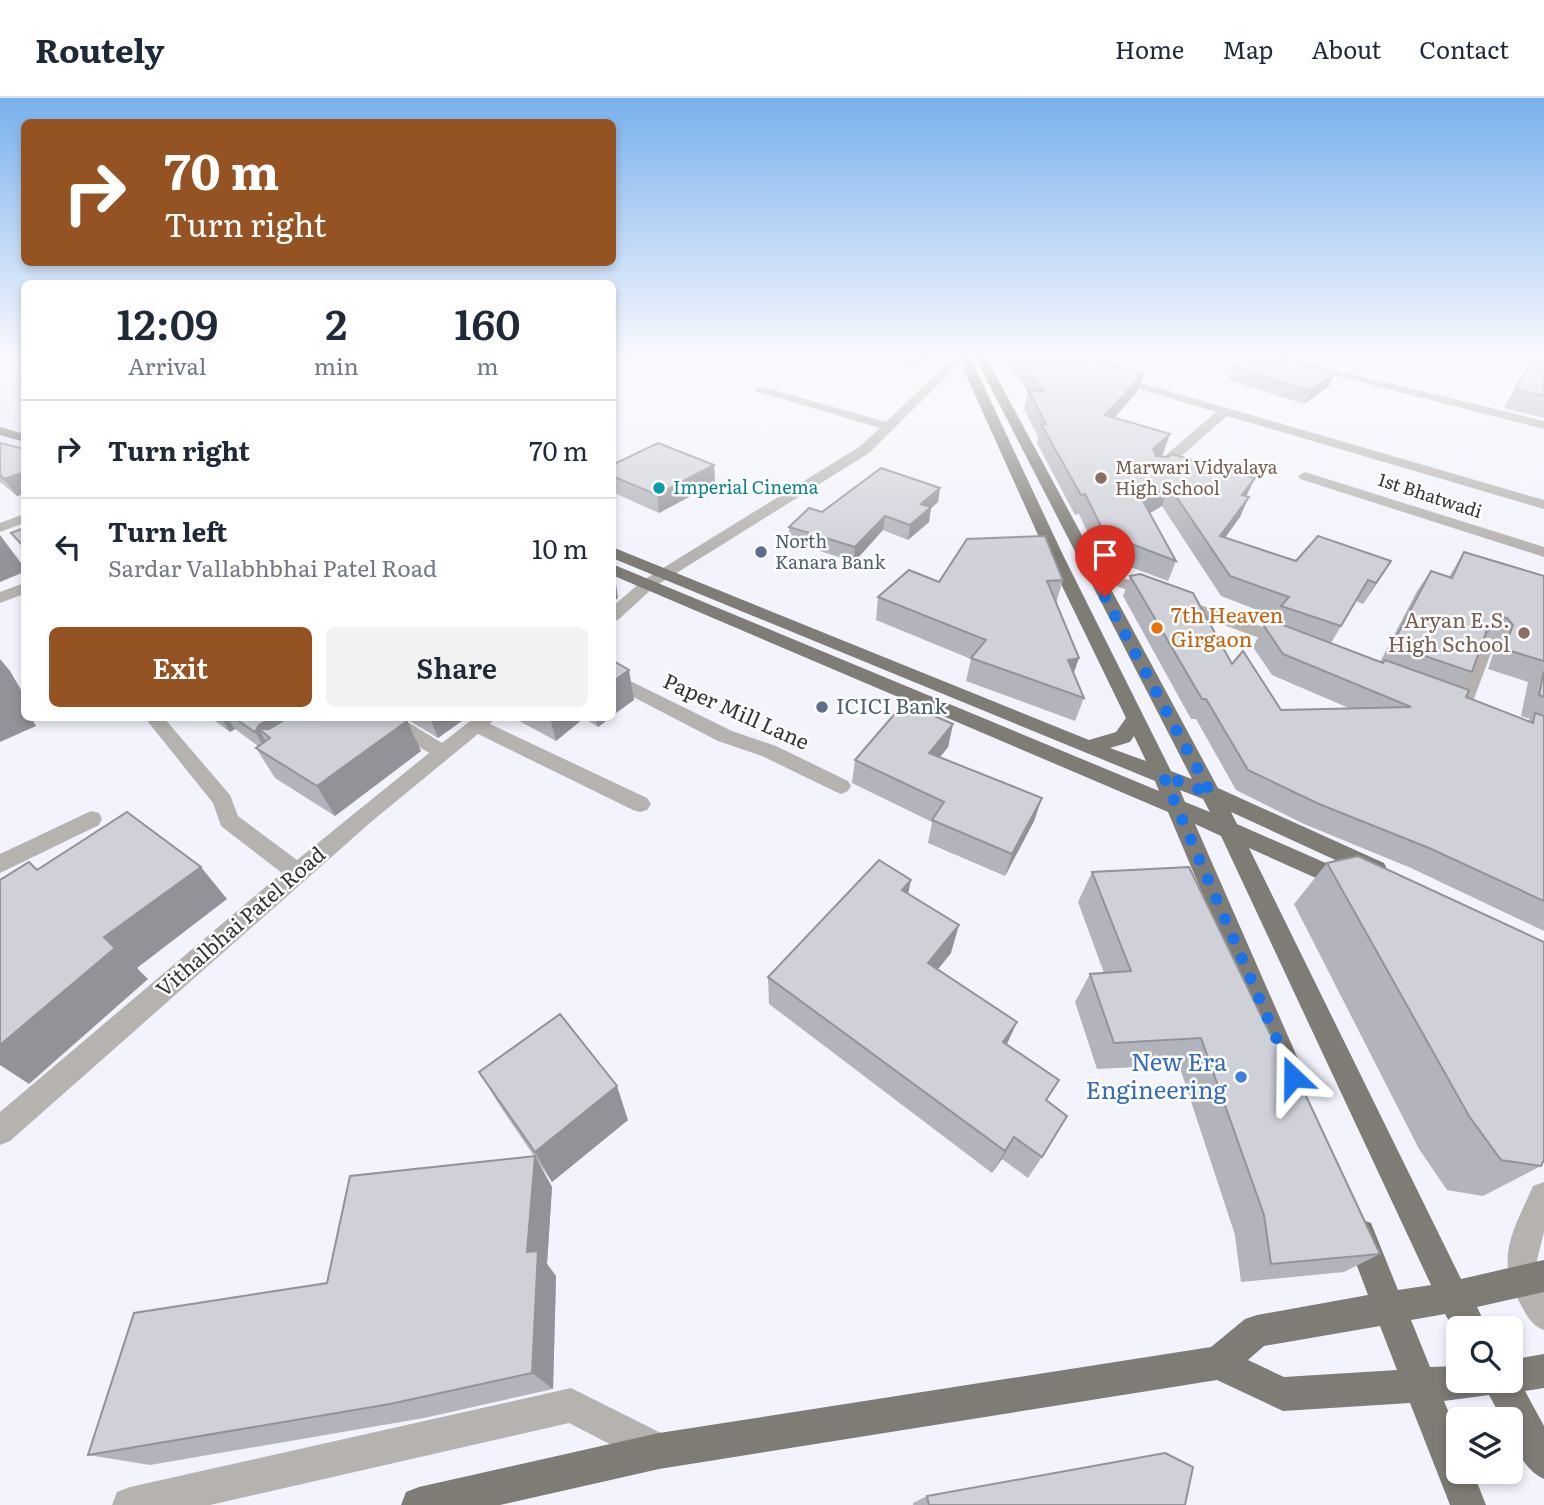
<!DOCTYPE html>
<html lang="en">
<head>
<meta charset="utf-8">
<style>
	:root { --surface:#fff; --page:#f2f2f3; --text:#1f2937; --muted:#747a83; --line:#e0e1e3; --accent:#955222 }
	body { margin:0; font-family:Literata,serif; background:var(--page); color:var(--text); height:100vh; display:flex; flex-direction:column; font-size:26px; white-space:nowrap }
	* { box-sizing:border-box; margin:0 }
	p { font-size:23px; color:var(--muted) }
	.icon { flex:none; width:38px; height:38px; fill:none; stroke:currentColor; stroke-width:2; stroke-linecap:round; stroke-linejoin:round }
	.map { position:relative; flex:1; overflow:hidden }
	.side { position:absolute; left:21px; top:182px; width:595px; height:441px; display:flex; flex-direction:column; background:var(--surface); border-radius:10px; box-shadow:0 4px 10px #0003 }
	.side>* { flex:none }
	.guide { position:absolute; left:21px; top:21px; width:595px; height:147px; border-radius:10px; box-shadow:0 4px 10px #0003; background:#955222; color:#fff; overflow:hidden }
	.buttons { position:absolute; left:1446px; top:1218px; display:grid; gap:14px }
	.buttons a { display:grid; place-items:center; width:77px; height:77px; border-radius:10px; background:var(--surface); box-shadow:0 4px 10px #0003; font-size:35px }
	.pin { position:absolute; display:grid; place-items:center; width:60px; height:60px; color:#fff; margin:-72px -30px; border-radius:50% 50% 50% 0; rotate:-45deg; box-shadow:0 0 7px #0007 }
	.pin .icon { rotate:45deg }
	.me { position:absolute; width:77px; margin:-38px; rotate:337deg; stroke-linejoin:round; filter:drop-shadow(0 0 5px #0008) }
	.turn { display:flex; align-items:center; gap:24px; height:147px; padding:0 28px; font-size:32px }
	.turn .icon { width:91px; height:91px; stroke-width:2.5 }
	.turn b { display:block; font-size:49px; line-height:60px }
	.eta { display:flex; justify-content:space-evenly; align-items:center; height:119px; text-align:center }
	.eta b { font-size:42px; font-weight:600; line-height:49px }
	.action { display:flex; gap:14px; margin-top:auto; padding:14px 28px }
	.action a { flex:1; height:80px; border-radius:10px; background:var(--accent); color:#fff; font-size:28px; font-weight:600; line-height:80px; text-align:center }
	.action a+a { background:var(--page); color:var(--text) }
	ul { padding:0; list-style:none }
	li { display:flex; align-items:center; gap:21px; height:98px; padding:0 28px; border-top:2px solid var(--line) }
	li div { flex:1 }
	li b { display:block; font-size:26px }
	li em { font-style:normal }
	header { display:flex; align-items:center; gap:42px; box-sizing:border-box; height:98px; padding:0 35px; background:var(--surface); border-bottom:2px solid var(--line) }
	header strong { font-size:33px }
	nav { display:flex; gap:38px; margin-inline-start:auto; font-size:24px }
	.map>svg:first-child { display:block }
</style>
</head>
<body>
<header>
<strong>Routely</strong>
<nav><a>Home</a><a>Map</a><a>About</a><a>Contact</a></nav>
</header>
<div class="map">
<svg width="1544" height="1407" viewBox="0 0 1544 1407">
	<rect width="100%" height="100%" fill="#f3f3fd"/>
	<!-- built -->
	<path fill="#e6e6f6" d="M0,259H24V375L0,387Z"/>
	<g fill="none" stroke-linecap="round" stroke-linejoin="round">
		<!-- minor -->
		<g fill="#b5b2af" fill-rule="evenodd">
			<path d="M954,259H966L869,355L654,489L618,522L612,523V509L642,483L859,349L880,330L755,293V289H763L886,324Z"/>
			<path d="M1263,259H1282L1544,323V331Z"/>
			<path d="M1109,278H1117L1544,402V411L1227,318L1161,376H1151V370L1216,314L1109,282Z"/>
			<path d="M1305,374L1544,449V459L1300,381L1298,378Z"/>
			<path d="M24,416V425L0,434V425Z"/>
			<path d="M1092,469L1294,540L1297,544L1294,548H1282L1086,477L1084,474L1086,471Z"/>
			<path d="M24,485V496L0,505V494Z"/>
			<path d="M1485,542L1494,547L1472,606L1470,610H1456L1454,606L1476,547Z"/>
			<path d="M612,574L732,633L776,648L848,683L851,688L848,693L841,696L834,693L762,658L718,643L612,588Z"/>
			<path d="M145,620H164L230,697L238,718L297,762L429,655L381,625L379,620H401L442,645L474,620H495L490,626L647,700L651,706L647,712L640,714L633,712L478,636L371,724L10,1043L0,1047V1014L282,775L221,728L213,705Z"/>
			<path d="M91,713L99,715L102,721L99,727L0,775V756Z"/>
			<path d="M1544,1084V1134L1537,1162L1538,1172L1544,1186V1232C1531,1227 1527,1218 1520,1205C1494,1159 1514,1132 1533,1088Z"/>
			<path d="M571,1290L671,1340L676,1353L671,1366L658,1371L569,1325L210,1407H112L117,1394L130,1389Z"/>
		</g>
		<!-- major -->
		<g fill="#7f7b75" fill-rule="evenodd">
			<path d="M958,259H970L1063,457L1171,673L1192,681L975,259H986L1218,690L1384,765L1387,771L1384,777L1376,780L1368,777L1231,714L1237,726L1353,777L1356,784L1353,791L1345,793L1249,750L1461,1181L1544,1162V1194L1477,1209L1487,1230H1458V1239L1445,1216L1411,1222L1430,1269L1458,1268V1283H1510V1262L1544,1256V1290L1525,1293L1544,1328V1381C1523,1372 1510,1343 1510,1321H1502L1489,1297L1444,1303L1458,1337V1374H1473L1486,1407H1450L1410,1305L1283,1313L1217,1282L659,1371L500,1407H401L406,1394L419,1389L659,1335L1211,1249L1245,1221L1257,1217L1368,1197L1345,1136L1349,1125L1360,1121L1371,1125L1398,1192L1431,1187L1221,738L1195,726L1298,961L1294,970L1285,974L1276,970L1168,714L612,477V466L1159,693L1155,683L612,460V449L1089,642L1116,634L1126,620L1047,457ZM1134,638L1146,663L1110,650L1130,644ZM1180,692L1203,701L1210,714L1185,704ZM1380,1228L1397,1272L1284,1279L1248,1262L1264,1248Z"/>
			<path d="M0,329L24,336V344L0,337Z"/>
		</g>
	</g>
	<!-- wall -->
	<g fill="#b3b3bb" fill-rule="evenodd">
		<path d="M878,259H935L918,266L878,264Z"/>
		<path d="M1010,259H1083L1137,294L1114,320L1163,356L1160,359L1247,398L1240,419L1225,440L1296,463H1391L1363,506L1356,503L1331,545L1380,564L1417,493L1431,473L1449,479L1464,454L1544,478V833L1411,770L1304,726L1236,692L1196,621H1191L1123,498L1130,478L1232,566L1281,612L1351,611L1272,577L1253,549L1264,528L1273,523L1275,519L1221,498L1162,408L1150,415L1176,463L1168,483L1098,457L1079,416L1075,417L1037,345L1038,339L1024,311L1028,294L1008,267ZM1484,540H1491L1496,548L1488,571L1528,584L1521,618L1530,621L1528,623L1466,599L1460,589L1472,574Z"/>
		<path d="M1533,259H1544V320L1504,310Z"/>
		<path d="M1233,270L1335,275L1329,288L1304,306L1228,282Z"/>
		<path d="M0,345L24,351V396L17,398L0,384Z"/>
		<path d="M612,367H714L715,385L659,415L612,394Z"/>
		<path d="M940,390L938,404L931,410L929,424L908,442L883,432L854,464L789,443V429L822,414Z"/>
		<path d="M1063,482L1056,505L1074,575L1084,600L1075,623L966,583L971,561L876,522L878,499L939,484Z"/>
		<path d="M211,620H402L407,623L421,653L335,718L275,680L256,650L258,648L235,631L230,634Z"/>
		<path d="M405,620H466L438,640Z"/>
		<path d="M514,620H610L598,629L584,620L556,643Z"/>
		<path d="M953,626L948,649L940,659L1042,700L1034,723L1005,778L928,745L932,724L852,685L855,662Z"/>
		<path d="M1327,765L1541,1068L1483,1098L1447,1092L1419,1051L1294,806Z"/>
		<path d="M1092,774L1270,936L1380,1156L1344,1174L1241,1184L1235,1137L1179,967L1097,971L1075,904L1090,876L1104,875L1078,804Z"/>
		<path d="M908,795L951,855L937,872L1017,924L1007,946L1047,1003L1042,1059L1028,1080L1002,1061L992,1075L769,906L768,879Z"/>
		<path d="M479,974L628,1022L552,1084L536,1061L552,1089L547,1166L556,1178L553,1291L424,1320L150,1367L88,1357L534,1058L500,1008Z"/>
		<path d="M927,1398L1185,1407H913V1405Z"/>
	</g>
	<!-- shaded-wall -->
	<g fill="#929298">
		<path d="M919,259H935L918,266Z"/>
		<path d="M1335,275L1329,288L1304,306L1310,293Z"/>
		<path d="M1143,276L1137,294L1100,336L1105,317Z"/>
		<path d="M1170,336L1163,356L1147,370L1153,351Z"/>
		<path d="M714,367L715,385L659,415L657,397Z"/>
		<path d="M22,375L24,379V396L17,398L4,381Z"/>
		<path d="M1255,380L1246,399L1242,397Z"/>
		<path d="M1169,388L1162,408L1136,423L1143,403Z"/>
		<path d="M940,390L938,404L931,410L929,424L908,442L910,427L921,406Z"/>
		<path d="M1249,399L1240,419L1214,454L1220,438Z"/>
		<path d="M885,418L883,432L854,464L855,449Z"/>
		<path d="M0,437L24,469V474L0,484Z"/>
		<path d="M1391,463L1378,484L1363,506L1376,485Z"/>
		<path d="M615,478L618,500L612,505V480Z"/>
		<path d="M1499,519L1484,540L1489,526Z"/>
		<path d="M1079,560L1071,583L1068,562Z"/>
		<path d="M0,561L10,573L24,597V601L21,603L24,609V620H31L36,628L0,644Z"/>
		<path d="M629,572L634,602L612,618V584Z"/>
		<path d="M221,620H228L235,631L230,634Z"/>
		<path d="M271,620H315L270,640L259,631L269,649L267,654L255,634L259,627Z"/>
		<path d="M430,620H466L438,640Z"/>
		<path d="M550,620H584L556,643Z"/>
		<path d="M596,620H610L598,629Z"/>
		<path d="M407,623L421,653L335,718L317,688Z"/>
		<path d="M953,626L948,649L925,678L929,655Z"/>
		<path d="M1042,700L1034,723L1005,778L1012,756Z"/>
		<path d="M201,769L227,801L137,870L148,881L29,986L0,967V947L104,839Z"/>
		<path d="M911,782L905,811L902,792Z"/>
		<path d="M959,827L951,855L921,892L928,865Z"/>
		<path d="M1017,924L1005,950L1003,944Z"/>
		<path d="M617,988L628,1022L552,1084L535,1054Z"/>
		<path d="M1014,1039L1002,1061L992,1075L1005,1053Z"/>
		<path d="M535,1058L552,1089L547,1166L556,1178L553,1291L532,1275L527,1154Z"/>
	</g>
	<!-- building -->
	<g fill="#d0d0d9" stroke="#929298" stroke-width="2">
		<path d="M1019,259H1083L1143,276L1105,317L1170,336L1153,351L1156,358L1168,359L1172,356L1255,380L1242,397L1249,399L1220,438L1296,463L1318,438L1391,463L1376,485L1368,482L1341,528L1281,508L1289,499L1230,478L1169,388L1143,403L1176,463L1105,436L1085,396L1081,397L1041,326H1046L1028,292L1044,294Z"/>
		<path d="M1250,259H1277L1335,275L1310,293L1233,270Z"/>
		<path d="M1534,259H1544V298L1516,291Z"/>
		<path d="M0,345L24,351V378L22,375L4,381L0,377Z"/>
		<path d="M658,345L714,367L657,397L612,378V367Z"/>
		<path d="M881,370L940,390L921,406L931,409L910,427L885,418L855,449L789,429L809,410L822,414Z"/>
		<path d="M24,430V449L11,435Z"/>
		<path d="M1045,438L1063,482L1047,483L1079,560L1068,562L1084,600L971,560L986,542L878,499L909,472L939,484L967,441Z"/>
		<path d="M1464,454L1544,478V563L1504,551L1513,527L1507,520L1499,519L1489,526L1472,574L1392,547L1431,473L1452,480Z"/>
		<path d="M1140,476L1193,495L1232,566L1243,553L1281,612L1411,609L1283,556L1264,528L1270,522L1383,565L1385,562L1469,592L1466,599L1533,625L1535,615L1544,618V803L1429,750L1319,706L1248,672L1206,601H1202L1130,478Z"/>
		<path d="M612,562L629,572L612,584Z"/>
		<path d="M1544,573V599L1539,597Z"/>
		<path d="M904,605L953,626L929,655L1042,700L1012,756L932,722L944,704L855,662Z"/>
		<path d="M234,620H271L259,627L255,634Z"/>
		<path d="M288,620H402L407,623L317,688L256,650L270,640L259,631H269Z"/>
		<path d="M127,714L201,769L104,839L115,850L0,947V782L29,764L37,772Z"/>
		<path d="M1358,758L1544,844V1062L1541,1068L1501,1062L1469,1018L1327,765Z"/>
		<path d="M879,762L911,782L902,792L959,827L928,865L1017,924L1003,944L1059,982L1046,1002L1067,1018L1042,1059L1014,1039L1005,1053L768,879Z"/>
		<path d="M1189,769L1270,936H1277L1380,1156L1271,1166L1264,1117L1201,940L1114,945L1090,876L1131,873L1092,774Z"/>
		<path d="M560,916L617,988L535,1054L479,974Z"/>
		<path d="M535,1058L527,1154L538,1153L532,1275L390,1306L88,1357L134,1215L327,1185L350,1078Z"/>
		<path d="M1165,1355L1193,1369L1185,1407H929L927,1398Z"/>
	</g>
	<!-- sky -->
	<linearGradient id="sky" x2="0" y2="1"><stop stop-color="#78b0ec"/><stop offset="0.57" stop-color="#fafafe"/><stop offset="1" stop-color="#fafafe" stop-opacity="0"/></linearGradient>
	<rect width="1544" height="456" fill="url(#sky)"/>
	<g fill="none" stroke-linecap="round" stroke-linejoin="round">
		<!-- route -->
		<path stroke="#1a73e8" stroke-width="12" stroke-dasharray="0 21.6" d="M1105,499L1211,696L1163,677L1293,979"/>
	</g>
	<!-- markers -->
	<g fill="#8d6e63" stroke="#fff" stroke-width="2.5">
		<circle cx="1101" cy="380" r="7"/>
		<circle cx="1524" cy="535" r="7"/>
	</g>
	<circle fill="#0f9aa8" stroke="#fff" stroke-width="2.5" cx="659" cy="390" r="7"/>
	<g fill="#5c6f8a" stroke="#fff" stroke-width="2.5">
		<circle cx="761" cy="454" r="7"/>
		<circle cx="822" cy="609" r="7"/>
	</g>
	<circle fill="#e8710a" stroke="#fff" stroke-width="2.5" cx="1157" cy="530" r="7"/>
	<circle fill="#3f7fe0" stroke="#fff" stroke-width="2.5" cx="1241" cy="979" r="7"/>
	<g text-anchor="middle" stroke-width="5" stroke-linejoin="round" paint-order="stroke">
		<!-- far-education labels -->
		<g font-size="18" fill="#785e54" stroke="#fff" text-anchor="start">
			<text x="1115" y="376">Marwari Vidyalaya<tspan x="1115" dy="21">High School</tspan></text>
		</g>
		<!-- far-culture labels -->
		<g font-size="18" fill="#0d838f" stroke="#fff" text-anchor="start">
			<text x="673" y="396">Imperial Cinema</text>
		</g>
		<!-- far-street labels -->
		<g font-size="18" fill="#343437" stroke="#fff">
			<text transform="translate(1430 398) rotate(18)" y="6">1st Bhatwadi</text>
		</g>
		<!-- far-service labels -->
		<g font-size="18" fill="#4e5e75" stroke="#fff" text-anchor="start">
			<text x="775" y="450">North<tspan x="775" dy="21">Kanara Bank</tspan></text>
		</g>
		<!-- food labels -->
		<g font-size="21" fill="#c56008" stroke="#fff" text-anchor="start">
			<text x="1171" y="525">7th Heaven<tspan x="1171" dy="24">Girgaon</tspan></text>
		</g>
		<!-- education labels -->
		<g font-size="21" fill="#785e54" stroke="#fff" text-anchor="end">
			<text x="1510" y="530">Aryan E.S.<tspan x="1510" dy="24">High School</tspan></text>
		</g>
		<!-- service labels -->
		<g font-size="21" fill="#4e5e75" stroke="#fff" text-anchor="start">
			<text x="836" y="616">ICICI Bank</text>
		</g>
		<!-- street labels -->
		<g font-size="21" fill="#343437" stroke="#fff">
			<text transform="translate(736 614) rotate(24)" y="7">Paper Mill Lane</text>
			<text transform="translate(241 824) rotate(-41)" y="7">Vithalbhai Patel Road</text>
		</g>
		<!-- near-shop labels -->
		<g font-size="24" fill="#366cbe" stroke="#fff" text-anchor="end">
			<text x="1227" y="973">New Era<tspan x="1227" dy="28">Engineering</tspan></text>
		</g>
	</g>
</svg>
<div class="buttons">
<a><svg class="icon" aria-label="search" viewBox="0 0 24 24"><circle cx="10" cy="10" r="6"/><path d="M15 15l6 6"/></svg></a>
<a><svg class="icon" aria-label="layers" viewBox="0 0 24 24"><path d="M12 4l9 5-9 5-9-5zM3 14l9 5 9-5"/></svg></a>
</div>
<div class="pin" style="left:1105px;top:499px;background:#d93025"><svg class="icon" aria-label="arrive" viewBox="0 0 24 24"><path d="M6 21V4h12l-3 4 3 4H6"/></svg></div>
<svg class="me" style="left:1293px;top:979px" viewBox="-20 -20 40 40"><path d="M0-17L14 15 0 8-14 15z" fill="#1a73e8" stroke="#fff" stroke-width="4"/></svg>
<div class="guide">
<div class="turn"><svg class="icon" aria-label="right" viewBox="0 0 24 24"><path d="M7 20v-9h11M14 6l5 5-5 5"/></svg><div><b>70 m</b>Turn right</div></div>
</div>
<section class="side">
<div class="eta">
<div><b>12:09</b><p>Arrival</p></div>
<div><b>2</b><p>min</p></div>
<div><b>160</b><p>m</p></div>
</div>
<ul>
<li><svg class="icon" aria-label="right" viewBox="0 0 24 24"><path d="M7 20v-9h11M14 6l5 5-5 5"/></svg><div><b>Turn right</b></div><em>70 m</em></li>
<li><svg class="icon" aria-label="left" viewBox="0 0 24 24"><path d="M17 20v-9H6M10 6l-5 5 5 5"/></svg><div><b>Turn left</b><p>Sardar Vallabhbhai Patel Road</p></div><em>10 m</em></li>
</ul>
<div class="action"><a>Exit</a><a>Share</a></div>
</section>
</div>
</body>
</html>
